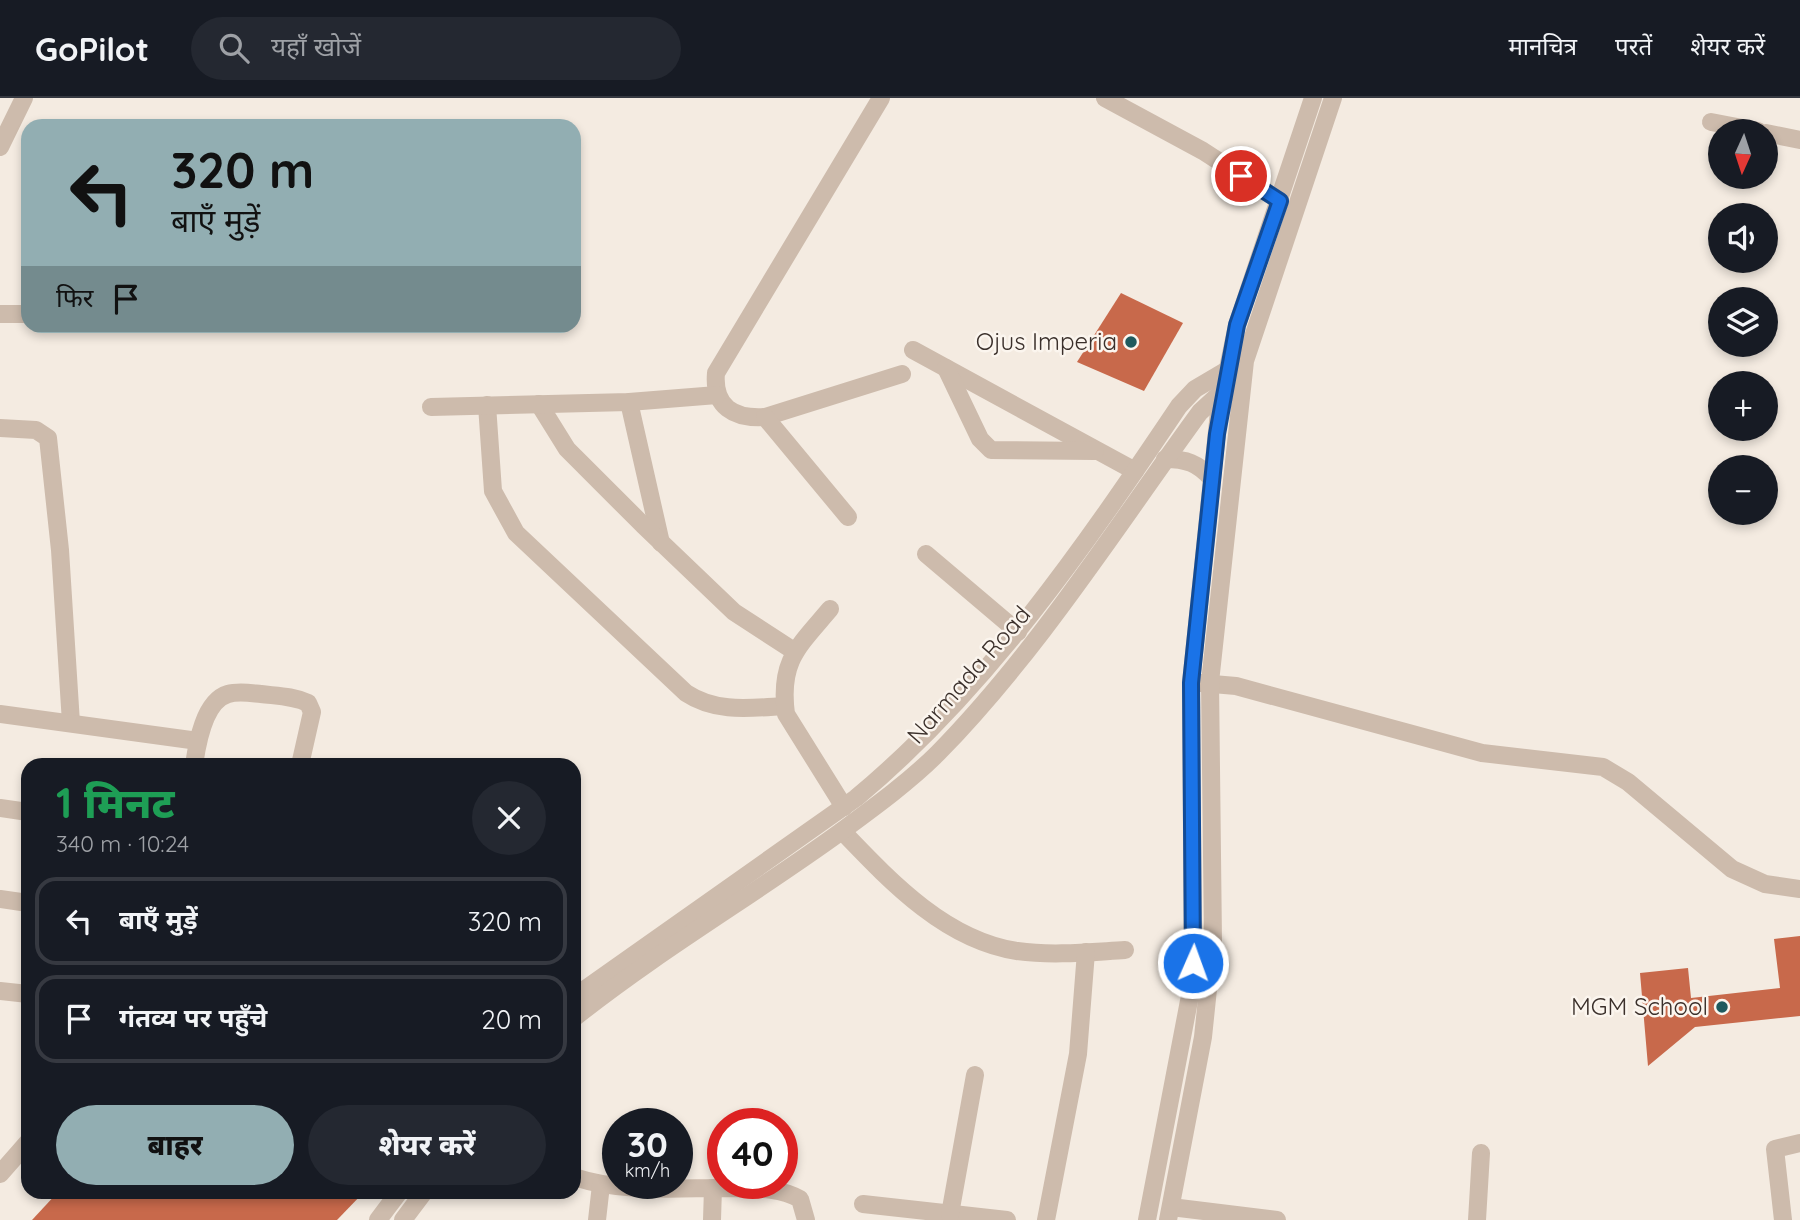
<!DOCTYPE html>
<html lang="hi">
<head>
<meta charset="utf-8">
<style>
	:root { --surface:#171b24; --page:#242831; --text:#f1f3f6; --muted:#9ea1a6; --line:#363941; --accent:#92aeb2 }
	body { margin:0; font-family:Quicksand,"Noto Sans Devanagari",sans-serif; background:var(--page); color:var(--text); height:100vh; display:flex; flex-direction:column; font-size:26px; white-space:nowrap }
	* { box-sizing:border-box; margin:0 }
	p { font-size:23px; color:var(--muted) }
	.icon { flex:none; width:38px; height:38px; fill:none; stroke:currentColor; stroke-width:2; stroke-linecap:round; stroke-linejoin:round }
	.map { position:relative; flex:1; overflow:hidden }
	.sheet { position:absolute; left:21px; top:660px; width:560px; height:441px; display:flex; flex-direction:column; background:var(--surface); border-radius:21px; box-shadow:0 4px 10px #0003 }
	.sheet>* { flex:none }
	.banner { position:absolute; left:21px; top:21px; width:560px; height:214px; border-radius:21px; box-shadow:0 4px 10px #0003; background:#92aeb2; color:#111; overflow:hidden }
	.needle { width:46px; rotate:183deg }
	.fabs { position:absolute; left:1708px; top:21px; display:grid; gap:14px }
	.fabs a { display:grid; place-items:center; width:70px; height:70px; border-radius:50%; background:var(--surface); box-shadow:0 4px 10px #0003; font-size:35px }
	.speed { position:absolute; left:602px; top:1010px; display:flex; gap:14px; font-size:35px; font-weight:700; text-align:center }
	.speed>* { display:grid; place-content:center; width:91px; height:91px; border-radius:50%; background:var(--surface); box-shadow:0 4px 10px #0003; line-height:1 }
	.speed small { font-size:18px; font-weight:400 }
	.speed .limit { border:10px solid #d22; background:#fff; color:#111 }
	.pin { position:absolute; display:grid; place-items:center; width:60px; height:60px; color:#fff; margin:-30px; border:4px solid #fff; border-radius:50%; box-shadow:0 2px 7px #0007 }
	.me { position:absolute; width:77px; margin:-38px; rotate:2deg; stroke-linejoin:round; filter:drop-shadow(0 0 5px #0008) }
	.turn { display:flex; align-items:center; gap:24px; height:147px; padding:0 35px; font-size:32px }
	.turn .icon { width:91px; height:91px; stroke-width:2.5 }
	.turn b { display:block; font-size:49px; line-height:60px }
	.then { display:flex; align-items:center; height:66px; padding:0 35px; background:#0003; gap:14px; font-size:26px }
	.round { display:grid; place-items:center; flex:none; width:74px; height:74px; border-radius:37px; background:var(--page) }
	.overview { display:flex; align-items:center; justify-content:space-between; height:119px; padding:0 35px }
	h1 { font-size:42px; font-weight:800; line-height:52px; color:#1e9e55 }
	.button { display:flex; gap:14px; margin-top:auto; padding:14px 35px }
	.button a { flex:1; height:80px; border-radius:42px; background:var(--accent); color:#111; font-size:28px; font-weight:800; line-height:80px; text-align:center }
	.button a+a { background:var(--page); color:var(--text) }
	ul { padding:0; list-style:none }
	li { display:flex; align-items:center; gap:21px; height:88px; margin:0 14px 10px; padding:0 21px; border:4px solid var(--line); border-radius:21px }
	li div { flex:1 }
	li b { display:block; font-size:26px }
	li em { font-style:normal }
	header { display:flex; align-items:center; gap:42px; box-sizing:border-box; height:98px; padding:0 35px; background:var(--surface); border-bottom:2px solid var(--line) }
	header strong { font-size:33px }
	nav { display:flex; gap:38px; margin-inline-start:auto; font-size:24px }
	.search { width:490px; height:63px; background:var(--page); display:flex; align-items:center; gap:18px; box-sizing:border-box; padding:0 24px; border-radius:38px; color:var(--muted); font-size:26px }
	.map>svg:first-child { display:block }
</style>
</head>
<body>
<header>
<strong>GoPilot</strong>
<div class="search"><svg class="icon" aria-label="search" viewBox="0 0 24 24"><circle cx="10" cy="10" r="6"/><path d="M15 15l6 6"/></svg>यहाँ खोजें</div>
<nav><a>मानचित्र</a><a>परतें</a><a>शेयर करें</a></nav>
</header>
<div class="map">
<svg width="1800" height="1122" viewBox="0 0 1800 1122">
	<rect width="100%" height="100%" fill="#f4ebe1"/>
	<!-- building -->
	<g fill="#c8694b">
		<path d="M1121,195L1183,225L1144,293L1077,264Z"/>
		<path d="M1800,838V918L1695,929L1648,968L1640,875L1688,870L1691,900L1780,890L1774,841Z"/>
		<path d="M58,1094H364L337,1122H32Z"/>
	</g>
	<g fill="none" stroke-linecap="round" stroke-linejoin="round">
		<!-- minor -->
		<g stroke="#cdbbac" stroke-width="18">
			<path d="M881,0L716,275C713,309 734,321 765,319L902,276"/>
			<path d="M1105,0L1203,53L1280,103"/>
			<path d="M1711,24L1758,33"/>
			<path d="M1766,35L1800,42"/>
			<path d="M0,49L24,0"/>
			<path d="M0,216H28"/>
			<path d="M913,252L1135,373"/>
			<path d="M946,270L980,341L991,352L1095,353"/>
			<path d="M629,304L661,445"/>
			<path d="M539,306L567,351L643,427L734,514L794,553"/>
			<path d="M487,307L493,393L516,435L686,595C716,615 750,610 785,608"/>
			<path d="M431,309L629,304L717,297"/>
			<path d="M765,319L848,419"/>
			<path d="M0,330L36,332L48,340L60,452L71,625"/>
			<path d="M1165,361C1186,361 1198,365 1212,381"/>
			<path d="M926,456L1018,534"/>
			<path d="M830,511C798,549 779,563 786,616L844,709"/>
			<path d="M1201,585L1236,588L1482,655L1603,669L1628,684L1732,771L1765,786L1800,791"/>
			<path d="M0,616L198,643"/>
			<path d="M194,667C197,646 204,603 228,596C238,593 250,595 261,596C277,598 293,598 308,605L312,614L300,667"/>
			<path d="M0,710L28,714"/>
			<path d="M842,733C890,783 945,842 1017,853C1053,858 1090,854 1125,852"/>
			<path d="M0,801L28,805"/>
			<path d="M0,893L28,896"/>
			<path d="M574,899L856,700C986,592 1085,448 1179,308L1195,291L1234,268"/>
			<path d="M574,920C658,853 752,798 839,735C873,710 909,684 938,655C1038,553 1116,429 1200,314L1224,292"/>
			<path d="M0,1076L28,1044"/>
			<path d="M574,1079C623,1095 675,1090 725,1090C751,1091 777,1088 800,1101L806,1122"/>
			<path d="M863,1106L1007,1122"/>
			<path d="M1171,1109L1277,1122"/>
			<path d="M950,1116L975,977"/>
			<path d="M378,1122L399,1094"/>
			<path d="M403,1122L424,1094"/>
			<path d="M597,1122L601,1087"/>
			<path d="M712,1122L713,1090"/>
			<path d="M1046,1122L1078,956L1086,854"/>
			<path d="M1147,1122L1193,882L1191,585L1219,314L1237,227L1313,0"/>
			<path d="M1168,1122L1203,939L1213,843L1210,584L1245,263L1333,0"/>
			<path d="M1477,1122L1481,1055"/>
			<path d="M1783,1122L1775,1051L1800,1045"/>
		</g>
	</g>
	<g fill="none" stroke-linecap="round" stroke-linejoin="round">
		<defs>
			<path id="route" d="M1193,865L1191,585L1217,336L1237,227L1280,103L1241,78"/>
		</defs>
		<!-- route casing -->
		<use href="#route" stroke="#114b97" stroke-width="18"/>
		<!-- route -->
		<use href="#route" stroke="#1a73e8" stroke-width="12"/>
	</g>
	<!-- markers -->
	<g fill="#1f5a5e" stroke="#fbf5ee" stroke-width="2.5">
		<circle cx="1131" cy="244" r="7"/>
		<circle cx="1722" cy="909" r="7"/>
	</g>
	<g text-anchor="middle" stroke-width="5" stroke-linejoin="round" paint-order="stroke">
		<!-- poi labels -->
		<g font-size="24" fill="#3b302b" stroke="#fbf5ee" text-anchor="end">
			<text x="1117" y="252">Ojus Imperia</text>
			<text x="1708" y="917">MGM School</text>
		</g>
		<!-- street labels -->
		<g font-size="24" fill="#3b302b" stroke="#fbf5ee">
			<text transform="translate(969 577) rotate(-49)" y="8">Narmada Road</text>
		</g>
	</g>
</svg>
<div class="fabs">
<a><svg class="needle" viewBox="-14 -14 28 28"><path d="M0-13l5 13h-10z" fill="#e53935"/><path d="M0 13l5-13h-10z" fill="#9ea1a6"/></svg></a>
<a><svg class="icon" aria-label="sound" viewBox="0 0 24 24"><path d="M4 9h4l5-4v14l-5-4H4zM17 9q2 3 0 6"/></svg></a>
<a><svg class="icon" aria-label="layers" viewBox="0 0 24 24"><path d="M12 4l9 5-9 5-9-5zM3 14l9 5 9-5"/></svg></a>
<a>+</a>
<a>−</a>
</div>
<div class="speed"><div>30<small>km/h</small></div><div class="limit">40</div></div>
<div class="pin" style="left:1241px;top:78px;background:#d93025"><svg class="icon" aria-label="arrive" viewBox="0 0 24 24"><path d="M6 21V4h12l-3 4 3 4H6"/></svg></div>
<svg class="me" style="left:1193px;top:865px" viewBox="-20 -20 40 40"><circle r="17" fill="#1a73e8" stroke="#fff" stroke-width="3"/><path d="M0-11L8 9 0 5-8 9z" fill="#fff"/></svg>
<div class="banner">
<div class="turn"><svg class="icon" aria-label="left" viewBox="0 0 24 24"><path d="M17 20v-9H6M10 6l-5 5 5 5"/></svg><div><b>320 m</b>बाएँ मुड़ें</div></div>
<div class="then">फिर<svg class="icon" aria-label="arrive" viewBox="0 0 24 24"><path d="M6 21V4h12l-3 4 3 4H6"/></svg></div>
</div>
<section class="sheet">
<div class="overview"><div><h1>1 मिनट</h1><p>340 m · 10:24</p></div><a class="round"><svg class="icon" aria-label="close" viewBox="0 0 24 24"><path d="M6 6l12 12M18 6L6 18"/></svg></a></div>
<ul>
<li><svg class="icon" aria-label="left" viewBox="0 0 24 24"><path d="M17 20v-9H6M10 6l-5 5 5 5"/></svg><div><b>बाएँ मुड़ें</b></div><em>320 m</em></li>
<li><svg class="icon" aria-label="arrive" viewBox="0 0 24 24"><path d="M6 21V4h12l-3 4 3 4H6"/></svg><div><b>गंतव्य पर पहुँचे</b></div><em>20 m</em></li>
</ul>
<div class="button"><a>बाहर</a><a>शेयर करें</a></div>
</section>
</div>
</body>
</html>
